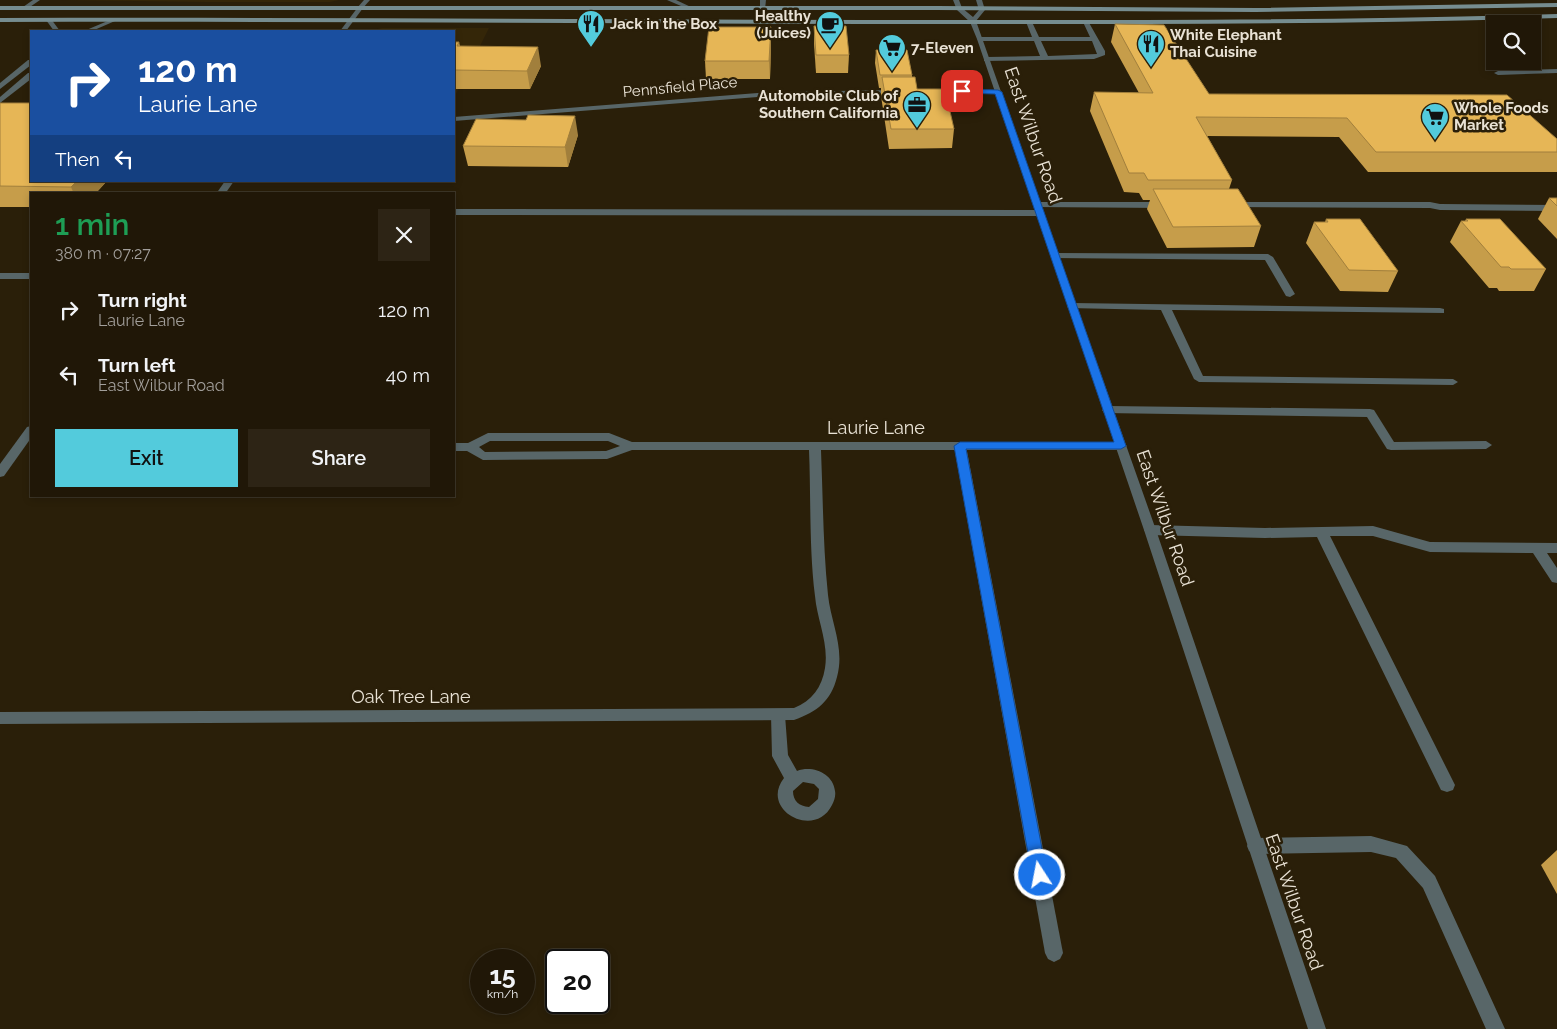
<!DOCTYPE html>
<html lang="en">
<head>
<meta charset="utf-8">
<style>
	:root { --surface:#201707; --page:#2d2415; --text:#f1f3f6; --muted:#a29f9b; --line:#3d3628; --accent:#53cbdc }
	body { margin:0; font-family:Raleway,sans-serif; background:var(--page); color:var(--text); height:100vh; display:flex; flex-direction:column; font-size:19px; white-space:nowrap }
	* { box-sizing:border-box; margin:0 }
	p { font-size:16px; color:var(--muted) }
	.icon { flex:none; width:28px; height:28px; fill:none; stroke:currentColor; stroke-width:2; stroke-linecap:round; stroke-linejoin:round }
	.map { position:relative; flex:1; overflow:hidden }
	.details { position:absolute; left:30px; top:192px; width:425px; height:305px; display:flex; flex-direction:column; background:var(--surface); border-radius:0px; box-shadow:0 2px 8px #0003,0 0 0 1px var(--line) }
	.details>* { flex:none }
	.top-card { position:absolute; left:30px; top:30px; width:425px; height:152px; border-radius:0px; box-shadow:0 2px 8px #0003,0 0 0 1px var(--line); background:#1a4fa0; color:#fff; overflow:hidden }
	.tools { position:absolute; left:1486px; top:15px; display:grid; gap:10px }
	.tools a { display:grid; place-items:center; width:55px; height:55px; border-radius:0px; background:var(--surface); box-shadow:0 2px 8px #0003,0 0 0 1px var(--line); font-size:25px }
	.speed { position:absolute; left:470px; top:949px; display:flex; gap:10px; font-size:25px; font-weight:700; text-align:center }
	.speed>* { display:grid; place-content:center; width:65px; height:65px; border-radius:50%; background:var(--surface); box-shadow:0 2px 8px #0003,0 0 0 1px var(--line); line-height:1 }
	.speed small { font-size:12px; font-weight:400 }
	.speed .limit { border:2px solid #111; border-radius:8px; background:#fff; color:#111 }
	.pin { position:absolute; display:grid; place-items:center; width:42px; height:42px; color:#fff; margin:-21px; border-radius:10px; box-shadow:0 2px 8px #0006 }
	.me { position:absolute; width:55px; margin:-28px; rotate:349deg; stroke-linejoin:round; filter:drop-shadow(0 0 4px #0008) }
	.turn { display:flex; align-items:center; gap:18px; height:105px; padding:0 25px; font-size:22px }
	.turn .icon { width:65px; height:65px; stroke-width:2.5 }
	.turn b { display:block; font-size:35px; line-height:42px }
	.then { display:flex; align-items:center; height:48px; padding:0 25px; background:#0003; gap:10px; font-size:19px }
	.round { display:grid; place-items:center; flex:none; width:52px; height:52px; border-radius:0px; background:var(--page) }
	.headline { display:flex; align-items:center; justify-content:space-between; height:85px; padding:0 25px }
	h1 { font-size:30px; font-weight:600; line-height:38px; color:#1e9e55 }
	.primary-button { display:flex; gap:10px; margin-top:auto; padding:10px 25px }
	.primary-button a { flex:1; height:58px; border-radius:0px; background:var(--accent); color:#111; font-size:20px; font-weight:600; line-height:58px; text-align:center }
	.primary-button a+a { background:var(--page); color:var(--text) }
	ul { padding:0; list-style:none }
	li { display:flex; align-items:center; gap:15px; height:65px; padding:0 25px }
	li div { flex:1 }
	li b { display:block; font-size:19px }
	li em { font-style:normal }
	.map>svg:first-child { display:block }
</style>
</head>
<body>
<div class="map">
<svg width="1557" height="1029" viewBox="0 0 1557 1029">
	<rect width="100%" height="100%" fill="#2a1f09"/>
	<!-- built -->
	<g fill="#342608">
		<path d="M60,0H339L330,2H205Z"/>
		<path d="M382,28H489L454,98V31H369Z"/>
	</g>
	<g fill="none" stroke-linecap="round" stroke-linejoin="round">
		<!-- service -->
		<g fill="#586668" fill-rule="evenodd">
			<path d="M33,0H40L27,9H23V7Z"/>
			<path d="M364,0H370L362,9H358L357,8Z"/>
			<path d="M667,0H676L693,8L688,9Z"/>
			<path d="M760,0H766L765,9L760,8Z"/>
			<path d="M47,19H51L60,31H54L46,20Z"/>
			<path d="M110,20L115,21L92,31H84Z"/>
			<path d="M1029,20L1032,22L1039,37H1090L1083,22L1088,21L1105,51V55L1094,59L984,61V57H987L1040,56L1034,41H980L977,39L980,37H1032L1026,22ZM1041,41H1092L1097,54L1048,56Z"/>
			<path d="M28,60H31V65L0,89V83Z"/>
			<path d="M28,73H31V79L0,103V97Z"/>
			<path d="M1037,202H1165L1169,205L1165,208L1034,207V203Z"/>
			<path d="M1232,202H1430L1440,204L1557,205V211L1440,210L1430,208L1229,207V203Z"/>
			<path d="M454,209L1040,210L1044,213L1040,216L454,215Z"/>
			<path d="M1055,253L1268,254L1273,257L1295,294L1290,297L1286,296L1265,260L1052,258V254Z"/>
			<rect x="0" y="273" width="31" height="6"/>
			<path d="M1072,303L1440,308L1444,309V313L1172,310L1203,376L1453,379L1458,382L1453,385L1199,382L1194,379L1161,310L1068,308L1067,306Z"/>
			<path d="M1108,406L1370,409L1374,410L1394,442L1486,441L1492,445L1486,449L1391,450L1387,449L1367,417L1104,413L1102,410Z"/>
			<path d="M960,442L966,446L1063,953L1060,959L1054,962L1048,959L1045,953L954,446Z"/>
			<path d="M1150,525L1265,528L1373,526L1430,542L1557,543V553H1547L1557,568V583L1552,582L1533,553L1430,552L1373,536H1330L1455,785L1453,790L1447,792L1441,790L1317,537L1265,538L1150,535L1146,533L1144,530L1146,527Z"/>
			<path d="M778,709L783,711L785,715L788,755L797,771C812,765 833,773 835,791C836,796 834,801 832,805C815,840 759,810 784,778L772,756L771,715L773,711ZM803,782L814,784L819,789L818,799L809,807C799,806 793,801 793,791Z"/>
			<path d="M1371,836L1407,846L1435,876L1505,1029H1486L1423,888L1396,858L1371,852L1255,854L1249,851L1247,846L1249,841L1255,838Z"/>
		</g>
		<!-- minor -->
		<g fill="#586668" fill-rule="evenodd">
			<path d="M358,7L363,8L346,31H340Z"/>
			<path d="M1557,69V73L1498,75L1494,73L1498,71Z"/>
			<path d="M898,90L902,92L901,94L770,96L454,121V117L770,92Z"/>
			<path d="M927,90H998L1002,92L998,94H930L926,92Z"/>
			<path d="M225,181H234L225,194H216Z"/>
			<path d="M31,426V438L4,476L0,477V464L27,427Z"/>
			<path d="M488,433H609L632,442H1121L1127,446L1121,450H821C823,498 823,547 828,595C831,623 845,648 837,677C831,701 817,712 794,720L0,724V712L794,708C812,701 822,687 825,668C829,643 817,620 815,596C809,548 811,498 809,450H632L607,459L483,460L467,451H454V443H468ZM490,441H608L620,446L606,451L485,452L479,447Z"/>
		</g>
		<!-- tertiary -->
		<path fill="#586668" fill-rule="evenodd" d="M953,0H959L962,8L973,17L979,10L976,0H982L985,10L976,21L1156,530L1326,1029H1308L1144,530L977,39L970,22L957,10Z"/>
		<!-- secondary -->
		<g fill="#768d90" fill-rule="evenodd">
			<path d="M1557,3V7L1256,12L936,10H0V6H936L1256,8Z"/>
			<path d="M1557,14V18C1361,24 1166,24 970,24C647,24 323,21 0,22V18C323,17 647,20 970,20C1166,20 1361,20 1557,14Z"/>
		</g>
	</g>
	<!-- wall -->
	<g fill="#c69d4a">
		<path d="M1115,24L1209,94L1557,139V172H1368L1339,137L1207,136L1232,180L1229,189L1261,226L1254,247L1167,248L1147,209L1150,200H1143L1139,193L1124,192L1090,111L1094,92L1139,93L1111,42Z"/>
		<path d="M814,26L849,55L848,73H816L814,44Z"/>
		<path d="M454,42H459L460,46L541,66L530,89H454Z"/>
		<path d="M771,45L770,79H706L705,61Z"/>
		<path d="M876,50L912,75V77L917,89L954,129L952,148L889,149L881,96V88H879L875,63Z"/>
		<path d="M0,103L31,181H107L95,194H31V207H0Z"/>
		<path d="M578,135L568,167L468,166L463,146Z"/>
		<path d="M1549,198H1557V239L1538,219Z"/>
		<path d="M1326,219L1398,271L1388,292L1340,291L1306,243L1314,222H1325Z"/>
		<path d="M1466,219L1546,269L1534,291H1499L1497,288H1489L1450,242L1461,221H1465Z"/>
		<path d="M1557,850V894L1541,865Z"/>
	</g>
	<!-- shaded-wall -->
	<g fill="#a17f3c">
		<path d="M771,27V45L770,79L769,61Z"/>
		<path d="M538,47L541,66L530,89L527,71Z"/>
		<path d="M575,116L578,135L568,167L565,147Z"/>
		<path d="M77,181H107L95,194H74L71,187Z"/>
	</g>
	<!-- building -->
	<g fill="#e6b656" stroke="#a17f3c">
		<path d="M1115,24L1164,25L1209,94L1507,95L1557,139V152H1376L1347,118L1196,117L1232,180H1148L1144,173H1129L1094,92L1153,93Z"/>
		<path d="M814,26H846L849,55H816Z"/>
		<path d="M709,27H771L769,61H705Z"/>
		<path d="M454,42H459L457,46L538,47L527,71L454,70Z"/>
		<path d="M876,50H907L912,75H880Z"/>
		<path d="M882,77H915L917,89H945L954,129H891Z"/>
		<path d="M0,103H31V181H77L71,187L0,186Z"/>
		<path d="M528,115L575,116L565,147L463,146L476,119L526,120Z"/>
		<path d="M1153,189H1238L1261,226L1173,227Z"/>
		<path d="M1549,198H1557V206Z"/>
		<path d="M1326,219H1360L1398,271L1349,270L1314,222H1328Z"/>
		<path d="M1466,219H1500L1546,269H1511L1509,267H1501L1461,221H1468Z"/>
	</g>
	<!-- route -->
	<path fill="#1a73e8" stroke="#114b97" d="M962,89L998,90L1002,92L1126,446L1121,449H966L1047,875L1045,880L1040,882L1034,880L1032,875L954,446L960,442H1114L995,94L960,93V90Z"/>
	<!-- icons -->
	<defs>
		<symbol id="restaurant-pin" viewBox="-11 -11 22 30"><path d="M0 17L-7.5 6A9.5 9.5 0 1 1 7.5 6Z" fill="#53cbdc" stroke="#2a1f09"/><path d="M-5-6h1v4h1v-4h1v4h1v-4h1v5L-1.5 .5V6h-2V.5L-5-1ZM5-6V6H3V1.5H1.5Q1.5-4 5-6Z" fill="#111"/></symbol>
		<symbol id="cafe-pin" viewBox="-11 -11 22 30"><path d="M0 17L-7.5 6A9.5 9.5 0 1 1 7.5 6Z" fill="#53cbdc" stroke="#2a1f09"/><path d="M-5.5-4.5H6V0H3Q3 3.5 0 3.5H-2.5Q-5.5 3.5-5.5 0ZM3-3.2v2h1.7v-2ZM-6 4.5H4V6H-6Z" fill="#111"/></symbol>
		<symbol id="supermarket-pin" viewBox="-11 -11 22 30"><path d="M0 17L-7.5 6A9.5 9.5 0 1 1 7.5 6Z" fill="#53cbdc" stroke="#2a1f09"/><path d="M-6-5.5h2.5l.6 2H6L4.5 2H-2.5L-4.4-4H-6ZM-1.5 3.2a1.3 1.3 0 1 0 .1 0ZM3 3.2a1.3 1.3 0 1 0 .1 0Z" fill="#111"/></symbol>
		<symbol id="office-pin" viewBox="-11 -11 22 30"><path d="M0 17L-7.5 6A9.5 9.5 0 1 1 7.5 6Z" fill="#53cbdc" stroke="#2a1f09"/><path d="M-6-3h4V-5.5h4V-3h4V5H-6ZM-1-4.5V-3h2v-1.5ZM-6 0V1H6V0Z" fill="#111"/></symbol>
	</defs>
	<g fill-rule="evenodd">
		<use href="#restaurant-pin" x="575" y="8" width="32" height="43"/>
		<use href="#cafe-pin" x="814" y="9" width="32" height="43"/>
		<use href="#restaurant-pin" x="1135" y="28" width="32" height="43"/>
		<use href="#supermarket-pin" x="876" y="32" width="32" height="43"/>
		<use href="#office-pin" x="901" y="89" width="32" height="43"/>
		<use href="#supermarket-pin" x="1419" y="101" width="32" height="43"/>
	</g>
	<g text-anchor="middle" stroke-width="5" stroke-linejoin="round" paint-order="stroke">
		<!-- far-poi labels -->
		<g font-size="15" font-weight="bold" fill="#e9e2d5" stroke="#2a1f09" text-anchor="start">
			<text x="811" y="21" text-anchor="end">Healthy<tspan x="811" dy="17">(Juices)</tspan></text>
			<text x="610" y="29">Jack in the Box</text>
			<text x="1170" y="40">White Elephant<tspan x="1170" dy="17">Thai Cuisine</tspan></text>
			<text x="911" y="53">7-Eleven</text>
			<text x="898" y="101" text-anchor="end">Automobile Club of<tspan x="898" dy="17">Southern California</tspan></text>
			<text x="1454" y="113">Whole Foods<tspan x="1454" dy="17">Market</tspan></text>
		</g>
		<!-- far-street labels -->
		<g font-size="15" fill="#e9e2d5" stroke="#2a1f09">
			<text transform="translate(680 87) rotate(-5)" y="5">Pennsfield Place</text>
		</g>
		<!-- street labels -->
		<g font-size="18" fill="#e9e2d5" stroke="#2a1f09">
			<text transform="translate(1033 135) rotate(71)" y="6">East Wilbur Road</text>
			<text x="876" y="434">Laurie Lane</text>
			<text transform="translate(1165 518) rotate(71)" y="6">East Wilbur Road</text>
			<text x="411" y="703">Oak Tree Lane</text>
			<text transform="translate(1294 902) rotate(71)" y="6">East Wilbur Road</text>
		</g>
	</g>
</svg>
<div class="tools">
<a><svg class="icon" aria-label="search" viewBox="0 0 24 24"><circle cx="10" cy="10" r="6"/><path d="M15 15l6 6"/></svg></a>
</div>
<div class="speed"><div>15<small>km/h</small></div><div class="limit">20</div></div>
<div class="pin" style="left:962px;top:91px;background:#d93025"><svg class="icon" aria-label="arrive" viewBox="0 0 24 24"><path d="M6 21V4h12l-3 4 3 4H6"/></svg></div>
<svg class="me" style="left:1040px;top:875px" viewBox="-20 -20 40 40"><circle r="17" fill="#1a73e8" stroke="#fff" stroke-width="3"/><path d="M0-11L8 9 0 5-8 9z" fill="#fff"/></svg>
<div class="top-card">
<div class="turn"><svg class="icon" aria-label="right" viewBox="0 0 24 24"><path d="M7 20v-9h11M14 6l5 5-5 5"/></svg><div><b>120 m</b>Laurie Lane</div></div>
<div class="then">Then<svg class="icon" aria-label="left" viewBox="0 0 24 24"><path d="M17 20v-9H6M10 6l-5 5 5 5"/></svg></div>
</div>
<section class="details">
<div class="headline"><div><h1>1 min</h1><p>380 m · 07:27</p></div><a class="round"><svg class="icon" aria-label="close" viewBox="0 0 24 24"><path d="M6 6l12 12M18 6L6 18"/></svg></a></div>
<ul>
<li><svg class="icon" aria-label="right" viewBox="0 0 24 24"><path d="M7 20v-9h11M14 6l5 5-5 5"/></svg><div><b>Turn right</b><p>Laurie Lane</p></div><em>120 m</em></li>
<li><svg class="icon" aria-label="left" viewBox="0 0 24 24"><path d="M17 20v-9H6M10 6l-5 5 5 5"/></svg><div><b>Turn left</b><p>East Wilbur Road</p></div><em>40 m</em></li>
</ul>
<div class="primary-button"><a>Exit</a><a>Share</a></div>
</section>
</div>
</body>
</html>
